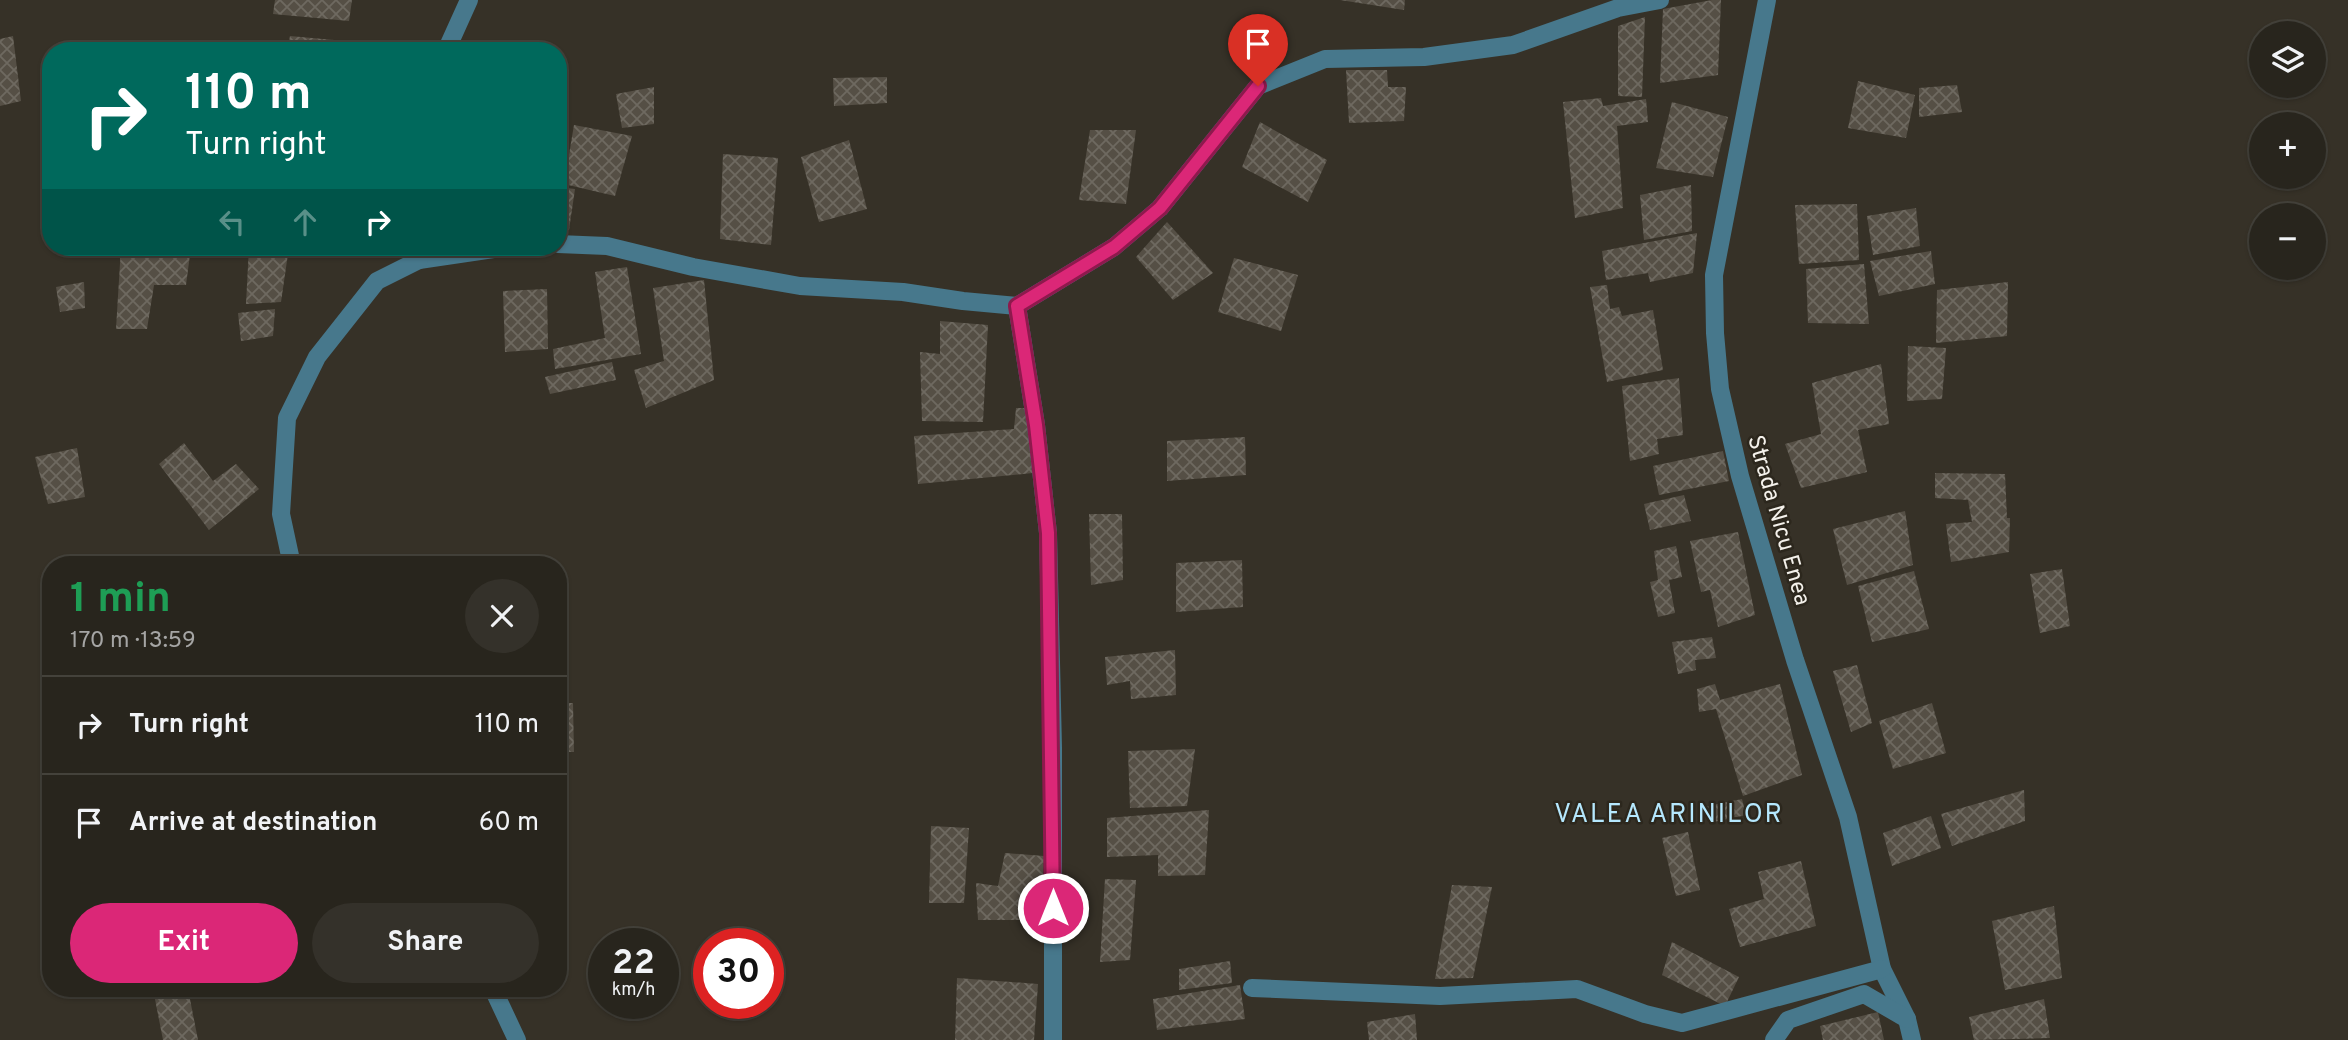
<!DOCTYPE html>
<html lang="en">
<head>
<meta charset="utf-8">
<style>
	:root { --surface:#28251d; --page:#34312a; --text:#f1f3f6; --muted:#a5a5a4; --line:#44423b; --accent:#db2777 }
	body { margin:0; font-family:Overpass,sans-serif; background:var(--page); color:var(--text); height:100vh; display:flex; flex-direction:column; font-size:26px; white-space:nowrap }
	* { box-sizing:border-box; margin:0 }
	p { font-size:23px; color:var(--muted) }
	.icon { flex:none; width:38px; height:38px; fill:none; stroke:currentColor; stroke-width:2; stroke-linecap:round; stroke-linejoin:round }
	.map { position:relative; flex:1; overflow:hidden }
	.drawer { position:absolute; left:42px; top:556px; width:525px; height:441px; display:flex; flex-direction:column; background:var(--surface); border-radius:28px; box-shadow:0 2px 5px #0004,0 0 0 2px var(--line) }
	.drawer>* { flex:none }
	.banner { position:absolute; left:42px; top:42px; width:525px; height:214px; border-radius:28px; box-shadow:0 2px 5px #0004,0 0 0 2px var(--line); background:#00695c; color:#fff; overflow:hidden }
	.buttons { position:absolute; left:2249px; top:21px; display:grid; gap:14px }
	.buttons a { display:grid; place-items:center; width:77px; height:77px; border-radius:50%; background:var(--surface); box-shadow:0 2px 5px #0004,0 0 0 2px var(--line); font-size:35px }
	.speed { position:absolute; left:588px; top:928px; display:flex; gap:14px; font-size:35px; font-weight:700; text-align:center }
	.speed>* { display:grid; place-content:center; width:91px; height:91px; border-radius:50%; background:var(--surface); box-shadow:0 2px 5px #0004,0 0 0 2px var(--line); line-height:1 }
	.speed small { font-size:18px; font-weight:400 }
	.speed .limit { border:10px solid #d22; background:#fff; color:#111 }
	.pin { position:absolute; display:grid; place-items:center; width:60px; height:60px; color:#fff; margin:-72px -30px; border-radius:50% 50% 50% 0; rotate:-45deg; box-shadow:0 0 7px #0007 }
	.pin .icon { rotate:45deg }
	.me { position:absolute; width:77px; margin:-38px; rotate:0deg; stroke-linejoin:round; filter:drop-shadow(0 0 5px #0008) }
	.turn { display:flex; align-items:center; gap:24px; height:147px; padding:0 28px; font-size:32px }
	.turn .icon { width:91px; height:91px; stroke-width:2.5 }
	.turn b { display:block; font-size:49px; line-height:60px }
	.lanes { display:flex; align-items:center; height:66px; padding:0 28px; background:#0003; justify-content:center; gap:35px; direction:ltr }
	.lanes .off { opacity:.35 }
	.round { display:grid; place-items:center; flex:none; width:74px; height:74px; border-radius:37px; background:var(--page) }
	.headline { display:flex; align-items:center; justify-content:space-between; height:119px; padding:0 28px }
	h1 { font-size:42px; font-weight:700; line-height:52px; color:#1e9e55 }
	.cta { display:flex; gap:14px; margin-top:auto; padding:14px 28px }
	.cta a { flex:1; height:80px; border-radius:42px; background:var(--accent); color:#fff; font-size:28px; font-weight:700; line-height:80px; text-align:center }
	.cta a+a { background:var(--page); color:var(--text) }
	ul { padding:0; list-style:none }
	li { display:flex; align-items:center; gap:21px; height:98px; padding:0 28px; border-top:2px solid var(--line) }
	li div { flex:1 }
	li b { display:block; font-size:26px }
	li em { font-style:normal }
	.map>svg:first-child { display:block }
</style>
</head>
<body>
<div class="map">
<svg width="2348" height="1040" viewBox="0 0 2348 1040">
	<defs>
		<pattern id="building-cross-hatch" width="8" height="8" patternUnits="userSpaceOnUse" patternTransform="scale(1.75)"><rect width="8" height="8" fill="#554f45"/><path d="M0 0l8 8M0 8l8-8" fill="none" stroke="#6e6960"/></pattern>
	</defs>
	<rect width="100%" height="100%" fill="#363127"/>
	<!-- building -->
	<g fill="url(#building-cross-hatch)">
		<path d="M275,0H352L349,21L273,14Z"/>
		<path d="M1340,0H1405L1404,10Z"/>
		<path d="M1712,0H1721L1718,75L1660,83L1663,9Z"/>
		<path d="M1645,17L1642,97L1618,96V26Z"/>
		<path d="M13,36L21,101L0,106V39Z"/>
		<path d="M290,36L334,40L332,51H287Z"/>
		<path d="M1346,70H1387L1388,87H1406L1404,121L1349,123Z"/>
		<path d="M887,77V103L834,106L833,78Z"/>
		<path d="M1858,81L1915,95L1906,138L1848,128Z"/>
		<path d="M1957,85L1962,112L1919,117V88Z"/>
		<path d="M654,87V124L622,128L616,94Z"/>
		<path d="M1601,98L1603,106L1646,99L1648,122L1617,126L1623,208L1575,218L1563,102Z"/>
		<path d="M1672,102L1728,117L1713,177L1656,168Z"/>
		<path d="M1260,122L1327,160L1308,202L1242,167Z"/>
		<path d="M574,125L632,136L615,196L564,184Z"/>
		<path d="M558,127L569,130L559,178H558Z"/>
		<path d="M1090,130H1136L1126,204L1079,200Z"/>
		<path d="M849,140L867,209L819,222L801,157Z"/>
		<path d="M723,154L778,158L771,245L720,239Z"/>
		<path d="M1691,185L1692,231L1644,240L1640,195Z"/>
		<path d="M558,187L575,189L569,230L558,229Z"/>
		<path d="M1857,204L1859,260L1799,264L1795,205Z"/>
		<path d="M1916,208L1920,246L1873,255L1867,216Z"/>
		<path d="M1167,222L1213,273L1173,300L1136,257Z"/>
		<path d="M1697,233L1693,273L1650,282L1648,273L1606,280L1602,251Z"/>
		<path d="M121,247H191L186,285H154L147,329H116Z"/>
		<path d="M249,247H289L281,302L246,304Z"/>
		<path d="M1931,251L1935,284L1879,296L1870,261Z"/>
		<path d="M1234,258L1298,275L1281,331L1218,312Z"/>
		<path d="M1864,264L1869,324L1808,323L1806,269Z"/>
		<path d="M627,267L641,354L555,369L553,349L605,338L595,272Z"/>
		<path d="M704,280L714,380L646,408L634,370L664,361L653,288Z"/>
		<path d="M84,282L85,308L60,312L56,287Z"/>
		<path d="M2008,282L2007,336L1936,343L1937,290Z"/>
		<path d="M1607,285L1610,309L1619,307L1622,316L1653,310L1663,370L1607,382L1590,287Z"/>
		<path d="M547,289L548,349L505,352L503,291Z"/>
		<path d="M275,309L273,336L241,341L238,313Z"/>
		<path d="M940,321L988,325L983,422L922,421L920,352L940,354Z"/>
		<path d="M1908,346L1946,348L1942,399L1907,401Z"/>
		<path d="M612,362L616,380L550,394L545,377Z"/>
		<path d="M1881,364L1889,424L1858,430L1867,472L1801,488L1785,444L1821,434L1812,383Z"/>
		<path d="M1679,378L1683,435L1657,439L1659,454L1630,461L1622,386Z"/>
		<path d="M1016,408H1028L1033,473L918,484L914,436L1014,429Z"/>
		<path d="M1245,437L1246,475L1167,481V441Z"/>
		<path d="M184,443L213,481L236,464L259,489L209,530L159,464Z"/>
		<path d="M77,448L85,497L48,504L35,457Z"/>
		<path d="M1723,451L1729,481L1659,495L1653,466Z"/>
		<path d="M1935,473L2005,474L2007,518H2010L2009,552L1951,562L1946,524L1972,522L1968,500L1935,498Z"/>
		<path d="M1684,495L1691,521L1650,530L1644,504Z"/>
		<path d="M1905,511L1913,565L1847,585L1833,529Z"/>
		<path d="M1089,514H1122L1123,580L1091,585Z"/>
		<path d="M1738,532L1755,615L1718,627L1710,590L1701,592L1690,541Z"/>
		<path d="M1676,546L1682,577L1669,580L1675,613L1658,617L1650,582L1658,580L1654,551Z"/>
		<path d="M1242,560L1243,607L1176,612V563Z"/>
		<path d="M2062,569L2070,626L2040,633L2030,574Z"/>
		<path d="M1914,571L1929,629L1872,642L1858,586Z"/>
		<path d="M1712,637L1716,658L1695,660L1696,670L1678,674L1672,642Z"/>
		<path d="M1175,650L1176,695L1131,699L1130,681L1107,685L1105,657Z"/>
		<path d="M1857,665L1872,723L1851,732L1833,671Z"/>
		<path d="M1715,684L1720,700L1780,684L1802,775L1743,796L1716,709L1699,712L1697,689Z"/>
		<path d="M558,703H573L574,752H558Z"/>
		<path d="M1932,703L1946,753L1893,769L1879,721Z"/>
		<path d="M1195,749L1187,806L1130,808L1128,751Z"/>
		<path d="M2024,790L2025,821L1952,846L1941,814Z"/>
		<path d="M1742,799L1746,815L1709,823L1704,807Z"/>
		<path d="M1209,810L1205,875L1158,876V855L1107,857V818Z"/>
		<path d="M1931,816L1941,848L1892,866L1883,833Z"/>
		<path d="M931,826L969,828L964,903H929Z"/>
		<path d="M1688,832L1700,890L1676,896L1662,838Z"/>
		<path d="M1005,853L1044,856L1041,920H978L976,883L998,886Z"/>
		<path d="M1801,861L1816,926L1740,947L1729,909L1764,899L1758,872Z"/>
		<path d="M1105,879L1136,880L1130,960L1100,962Z"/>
		<path d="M1452,885L1492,887L1473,978L1435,979Z"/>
		<path d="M2054,906L2062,978L2005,990L1992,921Z"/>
		<path d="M1672,942L1739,977L1725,1006L1662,975Z"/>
		<path d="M1230,961L1232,983L1179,990V969Z"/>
		<path d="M957,978L1038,984L1034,1040H955Z"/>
		<path d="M1240,985L1245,1019L1157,1030L1153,999Z"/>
		<path d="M153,989H188L198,1040H163Z"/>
		<path d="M2044,999L2050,1038L1974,1040L1969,1017Z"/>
		<path d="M1878,1012L1884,1040H1823L1820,1026Z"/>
		<path d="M1415,1014L1417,1040H1369L1367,1022Z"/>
	</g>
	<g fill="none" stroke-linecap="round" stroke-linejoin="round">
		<!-- minor -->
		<g stroke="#47788c" stroke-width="18">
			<path d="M1767,0L1714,275L1715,333L1720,389L1740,476L1795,660L1848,817L1882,969L1907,1019L1912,1040"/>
			<path d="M446,51L469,0"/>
			<path d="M558,244L607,246L693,267L800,286L903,292L963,301L1017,306"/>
			<path d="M412,247L419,260L507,247"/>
			<path d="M292,565L281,514L287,418L317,357L377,281L419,260"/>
			<path d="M1252,988L1440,996L1577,989L1645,1014L1682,1023L1882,969"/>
			<path d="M493,989L517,1040"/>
			<path d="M1053,1040V748L1048,533L1036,425L1017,306L1114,247L1160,208L1258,86L1325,59L1424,57L1513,45L1618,8L1660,0"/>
			<path d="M1774,1040L1788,1020L1864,994L1907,1019"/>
		</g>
	</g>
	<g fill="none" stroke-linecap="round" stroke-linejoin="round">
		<defs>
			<path id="route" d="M1053,908L1048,533L1036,425L1017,306L1114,247L1160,208L1258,86"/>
		</defs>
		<!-- route casing -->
		<use href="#route" stroke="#8e194d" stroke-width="18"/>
		<!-- route -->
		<use href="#route" stroke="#db2777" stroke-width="12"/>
	</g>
	<g text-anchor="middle" stroke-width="5" stroke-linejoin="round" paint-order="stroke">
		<!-- street labels -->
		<g font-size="23" fill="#f4f1eb" stroke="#2c271d">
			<text transform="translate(1780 520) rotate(74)" y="8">Strada Nicu Enea</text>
		</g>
		<!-- quarter labels -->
		<g font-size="26" letter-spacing="2" fill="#b5e8fe" stroke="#2c271d">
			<text x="1669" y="822">VALEA ARINILOR</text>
		</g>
	</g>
</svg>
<div class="buttons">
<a><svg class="icon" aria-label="layers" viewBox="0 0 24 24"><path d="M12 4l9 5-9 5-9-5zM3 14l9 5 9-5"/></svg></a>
<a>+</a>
<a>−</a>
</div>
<div class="speed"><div>22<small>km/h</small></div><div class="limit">30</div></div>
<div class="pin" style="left:1258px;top:86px;background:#d93025"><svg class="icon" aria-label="arrive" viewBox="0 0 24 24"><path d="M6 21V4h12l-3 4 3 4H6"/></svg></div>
<svg class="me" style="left:1053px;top:908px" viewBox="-20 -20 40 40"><circle r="17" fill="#db2777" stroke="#fff" stroke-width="3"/><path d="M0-11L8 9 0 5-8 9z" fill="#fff"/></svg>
<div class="banner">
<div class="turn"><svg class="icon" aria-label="right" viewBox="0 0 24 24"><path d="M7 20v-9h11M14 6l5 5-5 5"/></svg><div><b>110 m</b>Turn right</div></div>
<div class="lanes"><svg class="icon off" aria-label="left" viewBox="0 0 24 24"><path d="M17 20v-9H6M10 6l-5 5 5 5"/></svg><svg class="icon off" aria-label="ahead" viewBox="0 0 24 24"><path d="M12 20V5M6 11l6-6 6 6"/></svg><svg class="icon" aria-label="right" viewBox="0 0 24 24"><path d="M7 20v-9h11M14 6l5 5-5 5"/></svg></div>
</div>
<section class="drawer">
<div class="headline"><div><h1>1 min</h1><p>170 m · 13:59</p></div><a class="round"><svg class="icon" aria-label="close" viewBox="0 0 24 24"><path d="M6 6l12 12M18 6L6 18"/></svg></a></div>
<ul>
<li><svg class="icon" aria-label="right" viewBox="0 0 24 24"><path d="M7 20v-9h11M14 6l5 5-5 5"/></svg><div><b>Turn right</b></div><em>110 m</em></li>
<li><svg class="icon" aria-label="arrive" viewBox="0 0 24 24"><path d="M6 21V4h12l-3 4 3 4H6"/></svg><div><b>Arrive at destination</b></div><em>60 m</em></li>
</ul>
<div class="cta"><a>Exit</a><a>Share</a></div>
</section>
</div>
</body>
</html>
